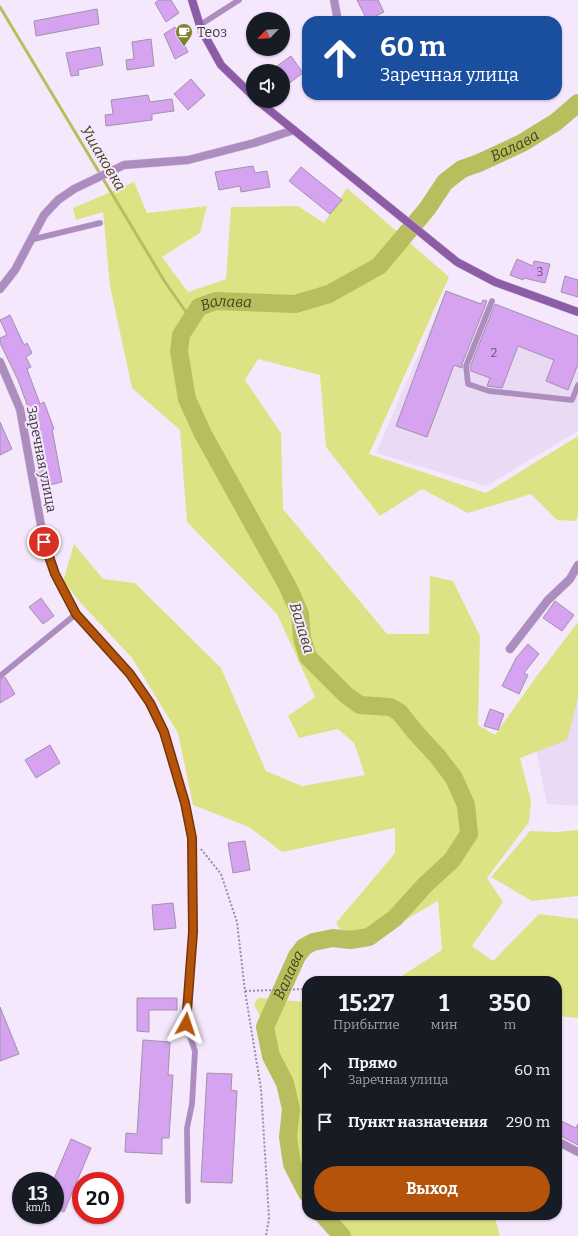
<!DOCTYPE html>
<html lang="ru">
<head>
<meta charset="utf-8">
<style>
	:root { --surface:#171b24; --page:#242831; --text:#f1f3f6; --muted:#9ea1a6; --accent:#b45309 }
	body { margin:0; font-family:Bitter,serif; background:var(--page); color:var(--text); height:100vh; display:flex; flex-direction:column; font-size:15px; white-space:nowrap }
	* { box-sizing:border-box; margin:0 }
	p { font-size:13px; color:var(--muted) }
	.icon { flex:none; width:22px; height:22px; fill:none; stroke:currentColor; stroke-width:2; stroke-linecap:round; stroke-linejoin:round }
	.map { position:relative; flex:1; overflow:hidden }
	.side { position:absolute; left:302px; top:976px; width:260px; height:244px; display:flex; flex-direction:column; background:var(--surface); border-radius:16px; box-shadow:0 1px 3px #0004 }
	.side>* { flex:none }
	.guide { position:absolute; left:302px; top:16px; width:260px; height:84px; border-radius:16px; box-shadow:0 1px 3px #0004; background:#1a4fa0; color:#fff; overflow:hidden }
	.needle { width:26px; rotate:245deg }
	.tools { position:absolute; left:246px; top:12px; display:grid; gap:8px }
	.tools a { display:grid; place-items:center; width:44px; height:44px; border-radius:50%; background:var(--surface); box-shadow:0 1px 3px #0004; font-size:20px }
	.speed { position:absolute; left:12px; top:1172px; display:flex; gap:8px; font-size:20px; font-weight:700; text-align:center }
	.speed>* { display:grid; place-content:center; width:52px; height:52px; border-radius:50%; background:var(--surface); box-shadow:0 1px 3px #0004; line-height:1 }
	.speed small { font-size:10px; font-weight:400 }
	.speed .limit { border:6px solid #d22; background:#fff; color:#111 }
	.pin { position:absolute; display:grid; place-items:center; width:34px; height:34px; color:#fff; margin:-17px; border:2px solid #fff; border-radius:50%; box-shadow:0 1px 4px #0007 }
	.me { position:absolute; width:44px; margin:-22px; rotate:5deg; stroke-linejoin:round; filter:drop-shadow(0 0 3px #0008) }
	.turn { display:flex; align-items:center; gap:14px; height:84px; padding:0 12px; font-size:18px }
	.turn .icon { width:52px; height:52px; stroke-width:2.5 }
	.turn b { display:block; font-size:28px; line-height:34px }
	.eta { display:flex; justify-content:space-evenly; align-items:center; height:68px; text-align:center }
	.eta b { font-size:24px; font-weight:700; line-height:28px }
	.action { display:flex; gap:8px; margin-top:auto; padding:8px 12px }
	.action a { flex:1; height:46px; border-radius:24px; background:var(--accent); color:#fff; font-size:16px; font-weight:700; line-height:46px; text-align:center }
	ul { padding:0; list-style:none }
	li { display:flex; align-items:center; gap:12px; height:52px; padding:0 12px }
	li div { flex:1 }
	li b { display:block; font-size:15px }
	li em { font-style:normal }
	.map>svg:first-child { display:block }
</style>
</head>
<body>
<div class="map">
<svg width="578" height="1236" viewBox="0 0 578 1236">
	<rect width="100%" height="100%" fill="#f5e8fd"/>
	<!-- built -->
	<g fill="#ebdaf4">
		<path d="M446,291L578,336V431L486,486L376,453Z"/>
		<path d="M578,656V806L547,804L529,715Z"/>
	</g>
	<!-- green -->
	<g fill="#dde384">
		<path d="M134,182L147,213L207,206L200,233L162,257L188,292L226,279L231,207L298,206L324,223L347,188L449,277L369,454L486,493L578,436V516L576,521L557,520L531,494L468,513L422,489L380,516L326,447L320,375L258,359L245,380L281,433L283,509L387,634H429L430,576L453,581L480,636L478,725L495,735L536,677L578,622V698L567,740L520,758L531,801L529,822L487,878L503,902L472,946L493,961L539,914L578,919V1018L557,1016V981H394L442,950L438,901L355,949L336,923L395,853V828L282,852L249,827L193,805L178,733L132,658L79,601L63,581L74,544L103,579L135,583L221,668L266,771L302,786L365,775L354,743L338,729L299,738L288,716L315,697L277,614L187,522L180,430L132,388L110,286L103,212L76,220L73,208Z"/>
		<path d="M578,830V896L532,901L491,877L530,831L556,832Z"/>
		<path d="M258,998L307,1002V1185L294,1146L298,1099L254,1004Z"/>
		<path d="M334,1215H494L500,1236H351Z"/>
	</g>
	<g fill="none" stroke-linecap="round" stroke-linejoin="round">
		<!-- stream -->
		<path stroke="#b8bd5d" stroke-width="3" d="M0,7L165,282L191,319"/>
		<!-- river -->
		<g stroke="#b8bd5d" stroke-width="18">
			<path id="s1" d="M307,1193L292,1164L288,1137L291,1109L285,1083L271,1056L265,1027L297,956L304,947L313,942L333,938L350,940L369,937L395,918L425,885L452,860L469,834L466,805L454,778L438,757L416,733L399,712L390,707L360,705L346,695L308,657L302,638L300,614L288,587L203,434L187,399L179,351L181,335L199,307L216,301L295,304L329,294L379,266L427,209L445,182L462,169L479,163L522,143L556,122L578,103"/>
			<path d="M323,1215L342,1236"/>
		</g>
	</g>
	<!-- building -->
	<g fill="#d5a3f0" stroke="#9f93a7">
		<path d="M159,0H171L179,13L166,22L155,3Z"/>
		<path d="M357,0H378L384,12L367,20Z"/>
		<path d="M97,9L99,24L36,36L34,21Z"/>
		<path d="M175,27L188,52L175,59L164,34Z"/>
		<path d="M151,39L154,66L127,70L126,60L134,59L132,42Z"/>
		<path d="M100,47L103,65L78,70L79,75L71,76L66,53Z"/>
		<path d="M291,56L303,73L288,84L283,77V71H270Z"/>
		<path d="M191,79L205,95L188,110L174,94Z"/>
		<path d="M148,95L150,102L172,99L174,111L152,114V120L106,126L105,115L113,114L111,100Z"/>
		<path d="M253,166L255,173L267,171L270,187L241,192L240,186L219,190L215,172Z"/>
		<path d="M301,167L342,200L330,214L289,181Z"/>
		<path d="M517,259L533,266L534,261L550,264L545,283L524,278L523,280L510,275Z"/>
		<path d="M565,276L578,280V297L561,292Z"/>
		<path d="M446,291L481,304L483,300L487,301L462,364V368L454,365L427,437L396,426Z"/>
		<path d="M495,304L578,336V364L568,390L546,381L554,360L518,346L502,388L487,386L490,378L471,371L470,367Z"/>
		<path d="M10,315L24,345L27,343L32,353L26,357L31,367L27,369L40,404L44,402L54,429H52L62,482L41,487L33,444L41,442L18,380L0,343V338L7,335L0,320Z"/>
		<path d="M0,422L12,449L0,455Z"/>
		<path d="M41,598L54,616L43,624L29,607Z"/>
		<path d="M555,601L574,615L562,631L543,618Z"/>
		<path d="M528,644L539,654L524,673L528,675L519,694L502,686L516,658Z"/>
		<path d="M5,677L15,694L0,703V680Z"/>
		<path d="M490,709L504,714L498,730L484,726Z"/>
		<path d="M50,745L60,763L36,778L25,760Z"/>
		<path d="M245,841L250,870L233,873L228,843Z"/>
		<path d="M173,903L176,928L154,930L152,905Z"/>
		<path d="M137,998H177V1010H149V1032L137,1031Z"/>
		<path d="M0,1007L19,1054L0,1061Z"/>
		<path d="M143,1040L170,1042L168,1075H173L169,1138H162V1154L125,1152L126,1133L137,1134Z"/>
		<path d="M207,1073L232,1074L231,1090L237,1091L232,1183L201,1182Z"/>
		<path d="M559,1120L576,1128L578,1124V1145L557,1134V1124Z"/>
		<path d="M71,1139L91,1148L64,1212L55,1208V1181H53Z"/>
	</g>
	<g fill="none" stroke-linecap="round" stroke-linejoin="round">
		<defs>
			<g id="lane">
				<path d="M200,25L239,0"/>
				<path d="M30,240L100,223"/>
				<path d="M492,301L466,366L468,384L489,391L572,400L578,385"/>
				<path d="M0,676L76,614"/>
				<path d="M188,1201L187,1128L192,1104L195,1051L186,1025L193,932"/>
			</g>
			<g id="street">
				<path d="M334,0L338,21"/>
				<path d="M0,289L15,270L44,215L58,200L74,189L124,165L188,160L254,143L294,130"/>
				<path d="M0,362L20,409L44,542L55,574L76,614L130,674L150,703L164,732L185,803L192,838L193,932"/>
				<path d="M510,649L548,600L570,579L578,565"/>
				<path d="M557,1141L578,1152"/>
			</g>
			<g id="secondary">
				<path d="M192,0L201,29L221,65L253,96"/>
				<path d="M258,101L457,262L495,282L578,312"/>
			</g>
		</defs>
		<!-- lane casing -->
		<use href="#lane" stroke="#d1c5d8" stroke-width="6"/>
		<!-- street casing -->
		<use href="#street" stroke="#d1c5d8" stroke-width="9"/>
		<!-- secondary casing -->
		<use href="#secondary" stroke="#d1c5d8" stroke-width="9"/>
		<!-- path -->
		<g stroke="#978f9d" stroke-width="2" stroke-dasharray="2 2" stroke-linecap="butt">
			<path d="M201,849L221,874L237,922L245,991L261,1089L269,1218L266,1236"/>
			<path d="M245,991L307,989"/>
		</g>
		<!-- lane -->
		<use href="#lane" stroke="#ad8cbf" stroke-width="5.5"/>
		<!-- street -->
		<use href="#street" stroke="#ad8cbf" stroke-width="8"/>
		<!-- secondary -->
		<use href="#secondary" stroke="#8c5ca6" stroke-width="8"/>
	</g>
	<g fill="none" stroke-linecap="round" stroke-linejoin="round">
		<defs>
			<path id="route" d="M44,542L55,574L76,614L130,674L150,703L164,732L185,803L192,838L193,932L186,1024"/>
		</defs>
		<!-- route casing -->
		<use href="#route" stroke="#753606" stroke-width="10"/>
		<!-- route -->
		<use href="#route" stroke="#b45309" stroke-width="7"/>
	</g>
	<!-- icons -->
	<defs>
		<symbol id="cafe-pin" viewBox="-11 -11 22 30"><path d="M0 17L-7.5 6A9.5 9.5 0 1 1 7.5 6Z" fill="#7f832d" stroke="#f5e8fd"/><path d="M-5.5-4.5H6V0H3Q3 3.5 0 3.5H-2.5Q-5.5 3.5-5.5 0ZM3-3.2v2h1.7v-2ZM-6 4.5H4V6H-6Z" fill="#fff"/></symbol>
	</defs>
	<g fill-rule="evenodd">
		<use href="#cafe-pin" x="174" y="22" width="20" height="27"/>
	</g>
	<g text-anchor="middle" stroke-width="4" stroke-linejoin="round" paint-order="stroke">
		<!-- number labels -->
		<g font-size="12" fill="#65556e">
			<text x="540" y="276">3</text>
			<text x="494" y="357">2</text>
		</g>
		<!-- poi labels -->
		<g font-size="14" fill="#403b43" stroke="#f5e8fd" text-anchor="start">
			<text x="197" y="37">Теоз</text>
		</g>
		<!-- street labels -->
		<g font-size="14" fill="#403b43" stroke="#f5e8fd">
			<text transform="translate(42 459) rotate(79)" y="5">Заречная улица</text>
		</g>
		<!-- water labels -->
		<g font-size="15" font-style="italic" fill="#42441c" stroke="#f5e8fd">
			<text dy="5" stroke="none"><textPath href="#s1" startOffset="1493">Валава</textPath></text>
			<text transform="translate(103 158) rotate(59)" y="5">Ушаковка</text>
			<text dy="5" stroke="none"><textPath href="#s1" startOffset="1145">Валава</textPath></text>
			<text transform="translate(302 628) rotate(73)" y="5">Валава</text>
			<text dy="5" stroke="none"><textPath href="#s1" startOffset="232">Валава</textPath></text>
		</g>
	</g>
</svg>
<div class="tools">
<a><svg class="needle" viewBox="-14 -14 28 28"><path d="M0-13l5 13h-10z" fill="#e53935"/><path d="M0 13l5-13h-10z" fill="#9ea1a6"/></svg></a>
<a><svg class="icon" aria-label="sound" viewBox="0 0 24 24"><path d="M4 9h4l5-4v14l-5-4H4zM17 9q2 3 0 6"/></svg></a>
</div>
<div class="speed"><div>13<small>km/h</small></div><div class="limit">20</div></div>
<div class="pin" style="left:44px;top:542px;background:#d93025"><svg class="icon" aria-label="arrive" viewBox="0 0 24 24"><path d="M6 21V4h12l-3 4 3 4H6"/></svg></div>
<svg class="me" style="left:186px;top:1024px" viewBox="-20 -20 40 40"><path d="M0-17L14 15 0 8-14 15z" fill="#b45309" stroke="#fff" stroke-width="4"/></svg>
<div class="guide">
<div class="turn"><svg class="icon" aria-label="ahead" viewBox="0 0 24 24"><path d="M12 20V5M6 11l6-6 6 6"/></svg><div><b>60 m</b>Заречная улица</div></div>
</div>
<section class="side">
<div class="eta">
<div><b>15:27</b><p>Прибытие</p></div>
<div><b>1</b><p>мин</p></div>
<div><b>350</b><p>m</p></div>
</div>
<ul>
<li><svg class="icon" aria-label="ahead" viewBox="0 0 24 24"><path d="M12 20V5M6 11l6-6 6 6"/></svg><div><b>Прямо</b><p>Заречная улица</p></div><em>60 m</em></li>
<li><svg class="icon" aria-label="arrive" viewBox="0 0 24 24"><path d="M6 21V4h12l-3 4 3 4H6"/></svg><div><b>Пункт назначения</b></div><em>290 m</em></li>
</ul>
<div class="action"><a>Выход</a></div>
</section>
</div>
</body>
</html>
